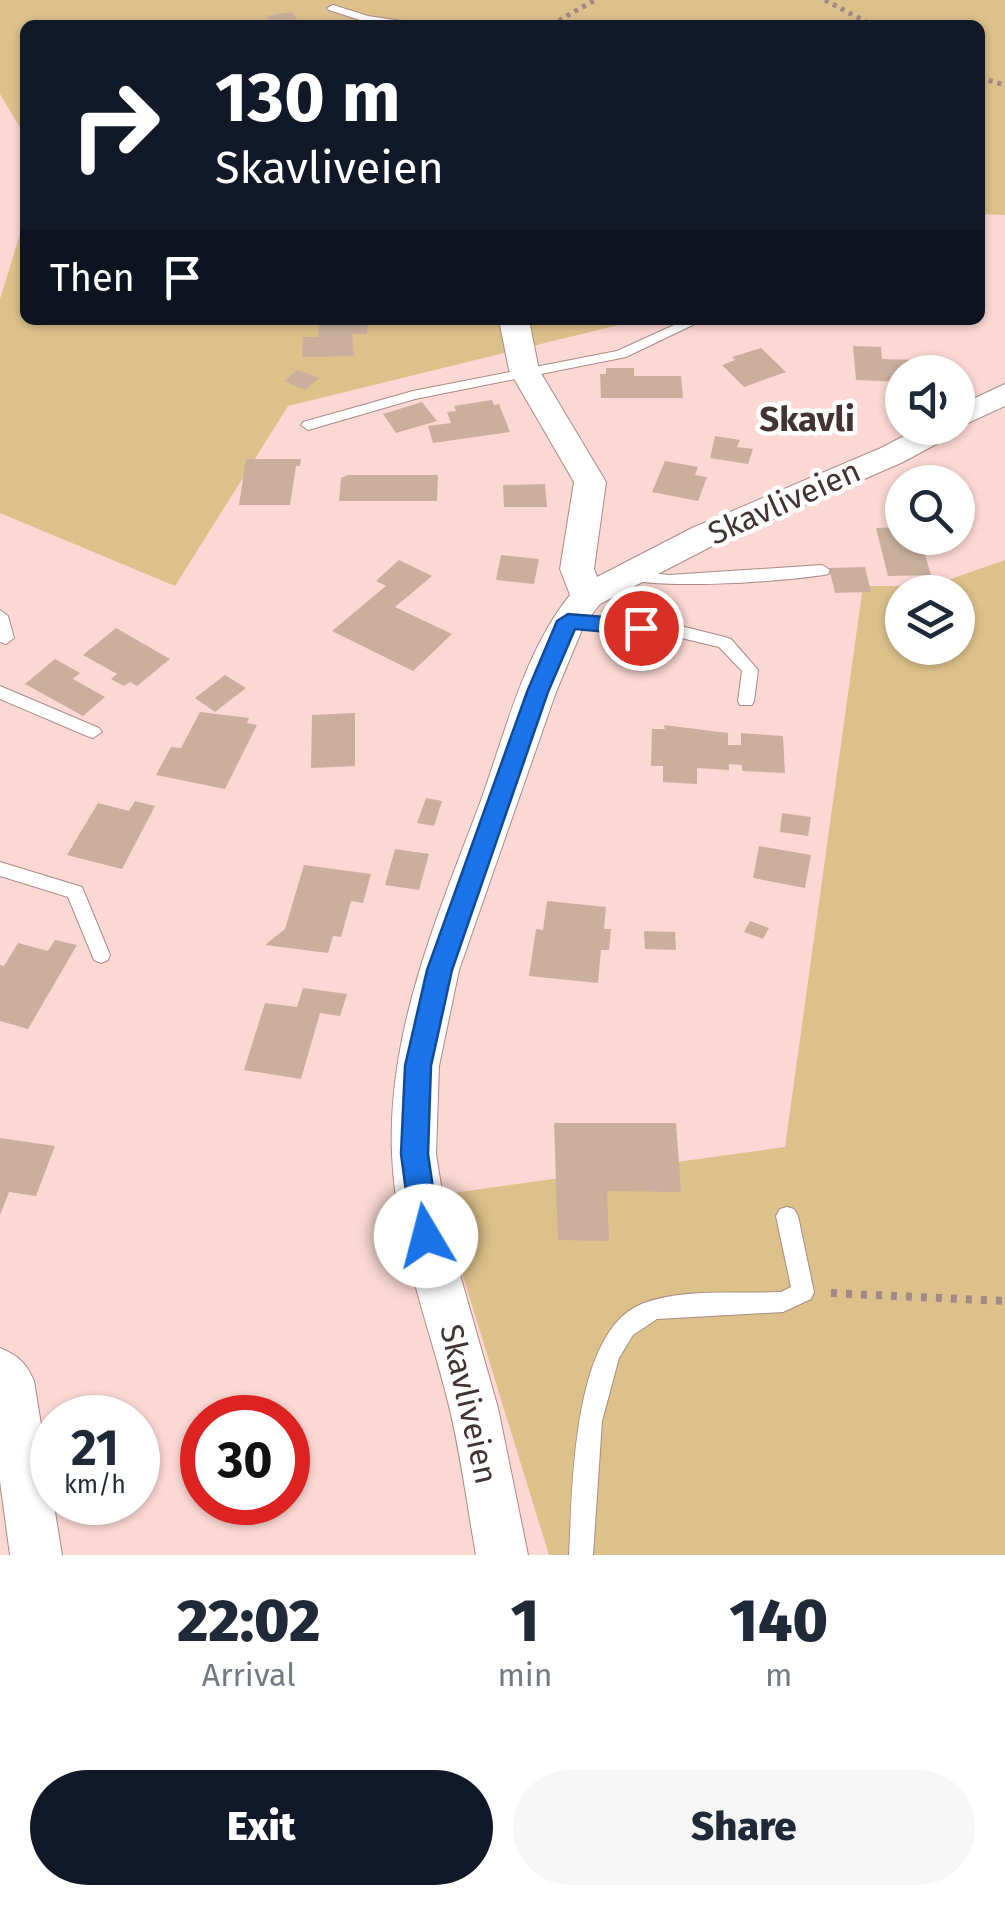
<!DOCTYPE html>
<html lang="en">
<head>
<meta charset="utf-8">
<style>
	:root { --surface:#fff; --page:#f6f6f7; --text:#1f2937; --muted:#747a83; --accent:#111827 }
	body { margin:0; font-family:"Fira Sans",sans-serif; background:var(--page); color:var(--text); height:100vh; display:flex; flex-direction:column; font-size:38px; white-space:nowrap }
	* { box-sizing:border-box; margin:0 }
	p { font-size:32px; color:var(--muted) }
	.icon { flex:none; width:55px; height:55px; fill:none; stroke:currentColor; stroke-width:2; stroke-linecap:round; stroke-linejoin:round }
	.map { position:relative; height:1555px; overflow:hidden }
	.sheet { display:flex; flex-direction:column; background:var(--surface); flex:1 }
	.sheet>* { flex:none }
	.guide { position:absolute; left:20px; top:20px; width:965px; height:305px; border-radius:15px; box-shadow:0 2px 8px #0004; background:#111827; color:#fff; overflow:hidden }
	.fabs { position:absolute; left:885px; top:355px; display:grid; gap:20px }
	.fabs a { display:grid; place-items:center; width:90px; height:90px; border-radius:50%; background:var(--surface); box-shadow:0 2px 8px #0004; font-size:50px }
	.speed { position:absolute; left:30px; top:1395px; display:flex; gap:20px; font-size:50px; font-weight:700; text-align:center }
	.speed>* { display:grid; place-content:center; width:130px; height:130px; border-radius:50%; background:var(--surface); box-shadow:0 2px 8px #0004; line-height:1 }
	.speed small { font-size:25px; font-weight:400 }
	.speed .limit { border:15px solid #d22; background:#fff; color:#111 }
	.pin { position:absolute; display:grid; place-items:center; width:85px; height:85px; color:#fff; margin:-42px; border:5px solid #fff; border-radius:50%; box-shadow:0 2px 10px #0007 }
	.me { position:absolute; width:110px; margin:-55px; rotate:352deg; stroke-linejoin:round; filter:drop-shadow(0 0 8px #0008) }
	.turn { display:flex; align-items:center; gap:35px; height:210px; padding:0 30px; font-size:45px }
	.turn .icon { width:130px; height:130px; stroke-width:2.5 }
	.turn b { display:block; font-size:70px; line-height:85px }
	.then { display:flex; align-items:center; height:95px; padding:0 30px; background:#0003; gap:20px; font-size:38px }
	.eta { display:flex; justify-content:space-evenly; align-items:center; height:170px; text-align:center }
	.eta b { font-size:60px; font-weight:800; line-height:70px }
	.cta { display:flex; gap:20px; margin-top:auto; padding:20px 30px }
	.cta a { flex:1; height:115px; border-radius:60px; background:var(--accent); color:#fff; font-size:40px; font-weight:800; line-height:115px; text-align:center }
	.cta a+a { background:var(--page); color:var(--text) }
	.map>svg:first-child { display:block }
</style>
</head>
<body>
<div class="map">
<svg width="1005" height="1555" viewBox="0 0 1005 1555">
	<rect width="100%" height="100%" fill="#fbd8d3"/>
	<!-- green -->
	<g fill="#dcc18b" fill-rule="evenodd">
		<path d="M0,0H1005V215L980,214V25H25V136L0,94Z"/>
		<path d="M25,218V320H639L288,406L175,586L0,513V299Z"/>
		<path d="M1005,560V1555H549L438,1195L785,1147L863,586H931ZM902,592H958V648H902Z"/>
	</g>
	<!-- building -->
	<g fill="#caaf9d">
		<path d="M292,12L300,25H272L267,16Z"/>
		<path d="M320,320H368L367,334H352L354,356L302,357L303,337H318Z"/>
		<path d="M853,346L881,347L882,359L920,360L922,372H902V382L856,380Z"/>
		<path d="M761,348L786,372L744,387L722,365L735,360L732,357Z"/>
		<path d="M606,368H634V376H681L683,398H601L600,374H606Z"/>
		<path d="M298,370L319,378L305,390L284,381Z"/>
		<path d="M492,400L494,405L499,404L510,432L433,443L428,426L451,423L447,412L456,411L454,406Z"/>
		<path d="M422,402L437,421L396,433L383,414Z"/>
		<path d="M715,436L740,440L737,447L753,449L748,464L710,458Z"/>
		<path d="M246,459H301L300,466H296L290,505H239Z"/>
		<path d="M665,461L698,467L695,475L707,477L698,501L652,492Z"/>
		<path d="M348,475H438L437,501H339L341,478Z"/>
		<path d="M545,484L547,507H504L503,485Z"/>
		<path d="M902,527V538H920L931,575L888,576L876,528Z"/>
		<path d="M501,555L539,559L534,584L496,580Z"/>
		<path d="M399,560L432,576L395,607L452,634L413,671L332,631L386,586L376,581Z"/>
		<path d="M865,567L871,592L835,593L829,568Z"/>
		<path d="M116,628L170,659L137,686L130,682L124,686L111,679L117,674L83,655Z"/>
		<path d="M55,659L80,673L73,679L105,697L83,716L25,684Z"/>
		<path d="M225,675L246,688L215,712L195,698Z"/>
		<path d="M200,712L249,718L247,723L257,725L225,789L156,775L171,747L181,748Z"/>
		<path d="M355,713V766L311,768L312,715Z"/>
		<path d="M664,725L728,733V745H741V733L783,736L785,773L742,771V765L729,764V770L697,768V784L663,782V766H651L652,729H665Z"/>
		<path d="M426,798L442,801L434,826L417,823Z"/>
		<path d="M135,801L155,806L122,869L67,855L98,803L129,811Z"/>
		<path d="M782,813L811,817L808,836L780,832Z"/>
		<path d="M759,846L811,855L805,888L753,878Z"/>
		<path d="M395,849L429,854L419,890L385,885Z"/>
		<path d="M304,865L371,874L363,903L351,901L341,937L333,936L328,953L265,945L285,929Z"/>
		<path d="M547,901L606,907L604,929H611L609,950H601L598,983L529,976L536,929L543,930Z"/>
		<path d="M750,921L769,928L763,939L744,932Z"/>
		<path d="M644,931L675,932L676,950L645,949Z"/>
		<path d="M55,940L77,945L28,1029L0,1021V965L4,966L18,943L48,951Z"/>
		<path d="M303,988L347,994L340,1016L320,1013L301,1079L244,1070L265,1003L297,1007Z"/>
		<path d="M554,1123H676L681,1192L607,1191L609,1241L558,1240Z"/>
		<path d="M0,1138L55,1146L36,1196L9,1192L0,1215Z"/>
	</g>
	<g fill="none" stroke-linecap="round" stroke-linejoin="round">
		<defs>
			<g id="lane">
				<path d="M333,5L368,16L408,22L414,25L366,22L329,10L327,8Z"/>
				<path d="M685,320H703L626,357L415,399L308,430L301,425L303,422L413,391L617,351Z"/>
				<path d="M822,565L830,570L828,574C796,581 639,592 618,575L626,570L669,575Z"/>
				<path d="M0,610L8,616L14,638L6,644L0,642Z"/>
				<path d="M568,615L677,625L725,637L731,639L758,670L754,701L752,705H740L738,701L742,671L719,647L677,637L562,625L560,621L562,617Z"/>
				<path d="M0,686L99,728L102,732L93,738L87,736L0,699Z"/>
				<path d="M0,862L82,887L110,955L108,960L101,963L94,960L68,897L0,876Z"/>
				<path d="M787,1207L794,1209L798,1216L814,1292L811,1299L783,1312L657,1319L633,1335L619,1358L602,1421L593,1555H569C573,1490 571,1329 644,1303C683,1288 739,1294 781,1292L791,1287L776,1216L780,1209Z"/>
			</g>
			<g id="street">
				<path d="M499,320H529L539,370L606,482L594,569L597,577L692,528L881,448L919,428H958V406L1005,384V406L957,428L953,435L903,462L716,544L600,604L584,625L556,692L459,970L439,1066L436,1154L449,1236L498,1408L528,1555H476C467,1505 461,1455 449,1406C429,1323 395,1240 392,1154C387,1031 438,915 480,803C505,734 524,652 570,595L560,569L574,482L509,370Z"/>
				<path d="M0,1348C19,1356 26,1363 34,1381L62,1555H10L0,1481Z"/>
			</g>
		</defs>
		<!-- lane casing -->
		<use href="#lane" stroke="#aa8a86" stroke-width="2"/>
		<!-- street casing -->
		<use href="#street" stroke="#aa8a86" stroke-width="2"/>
		<!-- path-far1 -->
		<g stroke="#a28985" stroke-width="5" stroke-dasharray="4 5" stroke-linecap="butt">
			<path d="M825,0L872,25"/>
			<path d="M551,25L595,0"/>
			<path d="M980,78L1005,85"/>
		</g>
		<!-- path -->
		<path stroke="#a28985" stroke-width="8" stroke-dasharray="6 9" stroke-linecap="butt" d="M831,1293L1005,1301"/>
		<!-- lane -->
		<use href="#lane" fill="#fff" fill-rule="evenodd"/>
		<!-- street -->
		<use href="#street" fill="#fff" fill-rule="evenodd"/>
	</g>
	<!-- route -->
	<path fill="#1a73e8" stroke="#114b97" stroke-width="2.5" d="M568,614L641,620L651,628L641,635L575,629L548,692L452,970L431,1066L428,1154L440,1236L436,1245L426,1249L416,1245L412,1236L401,1154L405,1066L427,970L527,692L557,621Z"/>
	<g text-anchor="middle" stroke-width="9" stroke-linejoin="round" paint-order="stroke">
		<!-- street labels -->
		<g font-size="32" fill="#423432" stroke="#fff">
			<text transform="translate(784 502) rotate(-24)" y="11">Skavliveien</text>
			<text transform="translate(469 1404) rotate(77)" y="11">Skavliveien</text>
		</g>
		<!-- neighbourhood labels -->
		<g font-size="35" font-weight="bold" fill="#423432" stroke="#fff">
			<text x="807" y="431">Skavli</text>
		</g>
	</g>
</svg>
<div class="fabs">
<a><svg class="icon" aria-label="sound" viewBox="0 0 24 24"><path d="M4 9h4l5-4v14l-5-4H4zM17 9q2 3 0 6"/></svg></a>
<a><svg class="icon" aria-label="search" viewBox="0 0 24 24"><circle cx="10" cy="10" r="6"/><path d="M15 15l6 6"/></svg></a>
<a><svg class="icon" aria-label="layers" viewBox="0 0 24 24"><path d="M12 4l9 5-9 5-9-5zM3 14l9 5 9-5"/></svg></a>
</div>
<div class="speed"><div>21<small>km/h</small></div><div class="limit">30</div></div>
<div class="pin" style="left:641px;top:628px;background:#d93025"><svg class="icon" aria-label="arrive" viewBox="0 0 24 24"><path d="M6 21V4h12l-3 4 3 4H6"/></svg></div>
<svg class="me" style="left:426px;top:1236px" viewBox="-20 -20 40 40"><circle r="19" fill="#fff"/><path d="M0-13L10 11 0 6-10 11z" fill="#1a73e8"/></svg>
<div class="guide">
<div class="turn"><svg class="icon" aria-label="right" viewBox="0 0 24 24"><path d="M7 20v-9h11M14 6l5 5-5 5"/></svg><div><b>130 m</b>Skavliveien</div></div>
<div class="then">Then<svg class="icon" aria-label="arrive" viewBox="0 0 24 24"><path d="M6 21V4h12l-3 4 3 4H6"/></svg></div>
</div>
</div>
<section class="sheet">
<div class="eta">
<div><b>22:02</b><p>Arrival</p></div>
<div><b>1</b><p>min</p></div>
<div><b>140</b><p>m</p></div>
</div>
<div class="cta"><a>Exit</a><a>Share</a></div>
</section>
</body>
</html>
